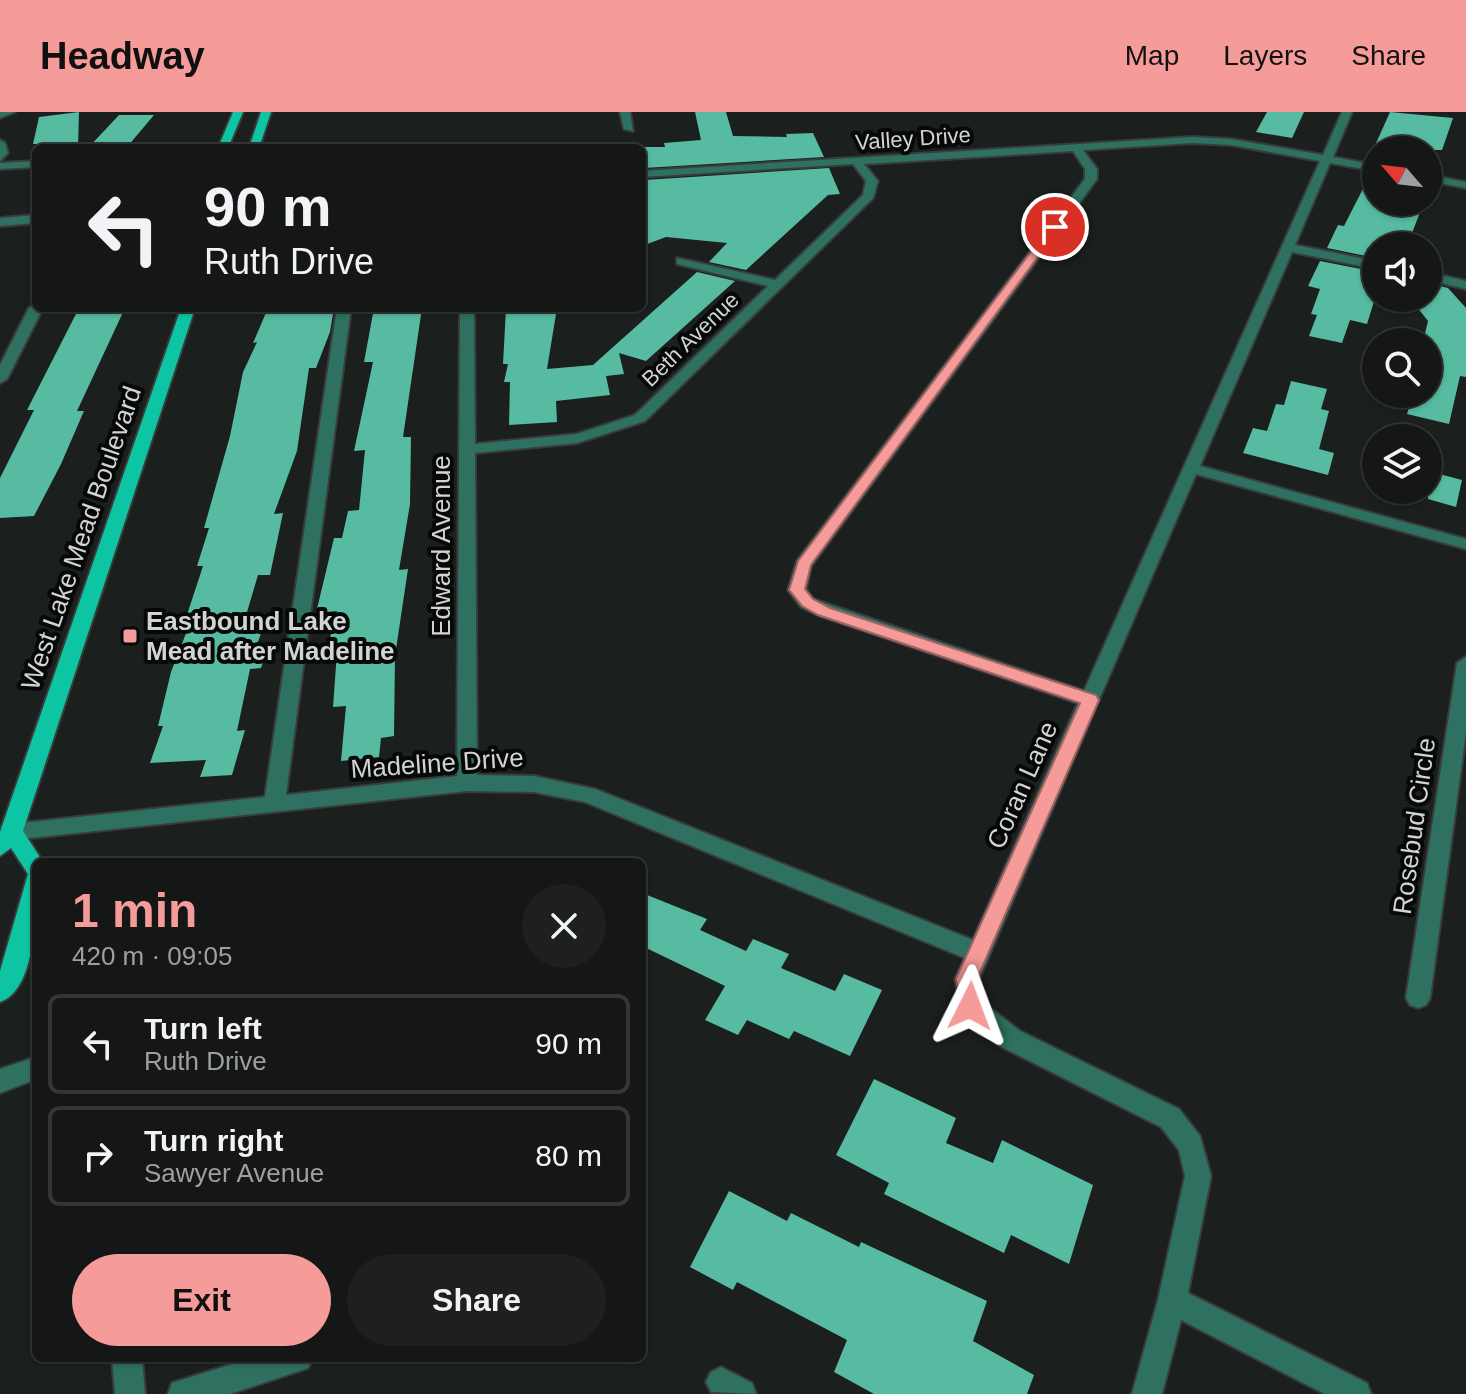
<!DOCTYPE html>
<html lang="en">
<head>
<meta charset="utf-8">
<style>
	:root { --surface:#141716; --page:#1d201f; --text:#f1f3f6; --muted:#9d9fa1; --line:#333635; --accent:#f59b99 }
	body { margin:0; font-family:Arial,sans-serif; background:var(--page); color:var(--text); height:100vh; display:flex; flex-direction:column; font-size:30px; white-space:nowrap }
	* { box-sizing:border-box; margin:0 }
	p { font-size:26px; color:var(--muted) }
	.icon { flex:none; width:44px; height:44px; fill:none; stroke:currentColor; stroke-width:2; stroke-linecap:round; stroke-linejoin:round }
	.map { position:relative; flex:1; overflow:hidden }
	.details { position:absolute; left:32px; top:746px; width:614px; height:504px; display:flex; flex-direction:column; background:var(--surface); border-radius:12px; box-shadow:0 2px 6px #0004,0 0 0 2px var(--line) }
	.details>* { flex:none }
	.top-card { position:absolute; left:32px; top:32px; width:614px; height:168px; border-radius:12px; box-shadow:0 2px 6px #0004,0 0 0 2px var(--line); background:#141716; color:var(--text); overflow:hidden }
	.needle { width:52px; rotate:298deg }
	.buttons { position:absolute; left:1362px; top:24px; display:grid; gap:16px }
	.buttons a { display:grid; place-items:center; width:80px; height:80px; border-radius:50%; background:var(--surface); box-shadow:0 2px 6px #0004,0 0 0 2px var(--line); font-size:40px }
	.pin { position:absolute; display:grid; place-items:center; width:68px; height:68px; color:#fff; margin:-34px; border:4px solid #fff; border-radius:50%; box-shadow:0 2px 8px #0007 }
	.me { position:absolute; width:88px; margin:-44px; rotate:3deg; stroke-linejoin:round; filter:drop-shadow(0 0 6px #0008) }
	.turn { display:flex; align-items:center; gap:28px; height:168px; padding:0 40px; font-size:36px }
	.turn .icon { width:104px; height:104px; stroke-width:2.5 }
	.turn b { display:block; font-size:56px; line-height:68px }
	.round { display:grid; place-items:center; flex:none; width:84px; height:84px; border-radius:42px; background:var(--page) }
	.head { display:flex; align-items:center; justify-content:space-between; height:136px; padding:0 40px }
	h1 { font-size:48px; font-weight:800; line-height:60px; color:var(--accent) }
	.cta { display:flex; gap:16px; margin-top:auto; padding:16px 40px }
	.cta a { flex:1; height:92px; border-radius:48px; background:var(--accent); color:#111; font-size:32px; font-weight:800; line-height:92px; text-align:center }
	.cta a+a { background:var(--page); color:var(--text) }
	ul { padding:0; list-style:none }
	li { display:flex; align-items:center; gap:24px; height:100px; margin:0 16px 12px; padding:0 24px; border:4px solid var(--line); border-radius:12px }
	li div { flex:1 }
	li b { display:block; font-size:30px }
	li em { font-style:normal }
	header { display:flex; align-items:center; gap:48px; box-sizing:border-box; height:112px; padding:0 40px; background:var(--accent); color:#111 }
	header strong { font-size:38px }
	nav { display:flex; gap:44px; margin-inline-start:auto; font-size:28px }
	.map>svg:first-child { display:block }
</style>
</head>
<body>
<header>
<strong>Headway</strong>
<nav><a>Map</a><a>Layers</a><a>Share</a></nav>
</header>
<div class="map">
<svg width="1466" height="1282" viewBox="0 0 1466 1282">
	<rect width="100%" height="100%" fill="#1b1f1e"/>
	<!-- building -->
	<g fill="#56bba1">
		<path d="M79,0L78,36H36L37,32H33L39,5Z"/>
		<path d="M695,0H726L733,24L787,25L786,22L813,21L824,45L644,56L641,35H665L664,31L701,28Z"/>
		<path d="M1267,0H1304L1292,26L1256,20Z"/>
		<path d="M1390,0L1453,6L1442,38H1373Z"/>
		<path d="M119,3H154L127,35L88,36Z"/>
		<path d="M829,56L840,82L828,83L746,158L709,150L727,131L666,125L642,134V79H647L645,68Z"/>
		<path d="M1371,61L1376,62V90H1424L1407,134H1376V146L1327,136L1338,113L1344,114Z"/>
		<path d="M1320,149L1376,160V183L1367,212L1350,208L1342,231L1309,224L1317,203L1311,202L1320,177L1308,174Z"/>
		<path d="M697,160L735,169L646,249L619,241L624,262L606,264L610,283L556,289L557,310L509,313L510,270H504L508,252H503L506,196H557L547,257L593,253Z"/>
		<path d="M1428,171L1448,176L1466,196V265L1460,264L1449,312L1407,302L1413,282H1428V230H1423L1428,209L1410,186H1428Z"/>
		<path d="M79,196H125L77,299H84L61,352L34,404L0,406V366L34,298H27Z"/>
		<path d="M268,196H334L330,220L316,256H309L297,339L274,402L283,401L270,463H258L242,517L263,516L256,535H268L261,556L250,557L237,619L245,618L232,663L200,665L206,648L150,651L163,614H158L171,560L190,511L184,512L203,454H197L209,416H204L230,324L243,260L257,230L253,231Z"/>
		<path d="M374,196H422L403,325H411L410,392L399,458L408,457L395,544L394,624L381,626L379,645L341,649L346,594L333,595L337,540L326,541L337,499L316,501L334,426H342L348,399L359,398L365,338L354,339L373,250H364Z"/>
		<path d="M1291,269L1327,277L1321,297L1329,299L1319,337L1334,341L1328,363L1243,341L1253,316L1267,319L1276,292L1284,293Z"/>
		<path d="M1428,359L1462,368L1456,395L1428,387Z"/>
		<path d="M642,781L707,807L700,818L746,839L753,827L789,842L781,856L835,879L844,862L882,878L850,944L794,919L789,927L747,908L738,923L705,908L725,874L642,834Z"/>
		<path d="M874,967L956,1006L946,1031L993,1051L1002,1028L1093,1073L1069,1152L1011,1123L1004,1141L884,1082L889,1071L836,1043Z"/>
		<path d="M729,1079L787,1109L791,1101L859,1135L861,1130L987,1189L973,1229L1034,1263L1027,1282H874L834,1260L847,1228L737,1170L733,1178L690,1155Z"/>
	</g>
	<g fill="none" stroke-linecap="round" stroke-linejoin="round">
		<defs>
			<g id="minor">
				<path d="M0,0H15L0,6Z"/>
				<path d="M620,0H630L633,19L624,17Z"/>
				<path d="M1342,0H1352L1333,45L1376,53V59L1330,51L1295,133L1376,149V157L1292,140L1200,354L1466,427V437L1196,362L979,867L981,889L1020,919L1179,997L1200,1024L1211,1064L1188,1181L1367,1271L1371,1282H1325L1181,1208L1162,1282H1132L1158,1188L1185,1064L1179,1038L1161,1015L1002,935L962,901L955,867L965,846L585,690L534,680L467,679L12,728L5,726L1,720L5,714L12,712L265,685L337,196H351L286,683L457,664L460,196H474L475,332L577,322L635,303L768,174L677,152V146L775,168L863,83L866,69L853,52L642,65V59L1192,25L1231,27L1323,43ZM1192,31L1231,33L1320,49L1084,579L813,487L806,477L811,454L1097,67V57L1083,38ZM1073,39L1085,57V67L797,449L788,478L801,495L818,503L1078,591L973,828L595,677L534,664L477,663L475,341L577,331L645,309L873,86L878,69L864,52Z"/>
				<path d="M0,28L5,31L8,41L0,49Z"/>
				<path d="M36,49V55L0,57V51Z"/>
				<path d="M1428,63L1466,70V76L1428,69Z"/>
				<path d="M36,103V111L0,114V106Z"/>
				<path d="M1428,160L1466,169V177L1428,168Z"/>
				<path d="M36,192V196H43L7,267L0,271V253L29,196Z"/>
				<path d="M1466,545V620L1430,886L1426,893L1418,896L1410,893L1406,886L1457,551Z"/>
				<path d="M36,945V967L0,981V957Z"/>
				<path d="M112,1246H142L145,1282H115Z"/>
				<path d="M251,1246H313L308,1256L230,1282H168L172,1271Z"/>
				<path d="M721,1255L752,1271L756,1282L711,1280L706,1270L711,1260Z"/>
			</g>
			<g id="major">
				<path d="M233,0H243L228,36H218Z"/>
				<path d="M261,0H271L259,36H249Z"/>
				<path d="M181,196H195L23,719L43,750H36C36,784 40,876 0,890V859L28,762L11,736L0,744V720Z"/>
			</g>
		</defs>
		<!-- minor casing -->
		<use href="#minor" stroke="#383c3b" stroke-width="4"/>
		<!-- major casing -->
		<use href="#major" stroke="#383c3b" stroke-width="4"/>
		<!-- minor -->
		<use href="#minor" fill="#2e7160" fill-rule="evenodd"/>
		<!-- major -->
		<use href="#major" fill="#0dc5a3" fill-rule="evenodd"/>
	</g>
	<!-- route -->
	<path fill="#f59b99" stroke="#9f6563" stroke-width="2" d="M1051,113L1060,115L811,453L805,477L813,487L830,496L1096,583L1099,588L977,867L981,894L977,901L970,904L962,901L956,867L1080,591L818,503L802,494L789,478L798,449Z"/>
	<!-- markers -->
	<rect fill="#f59b99" stroke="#070908" stroke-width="3" x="122" y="516" width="16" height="16" rx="4"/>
	<g text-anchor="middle" stroke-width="8" stroke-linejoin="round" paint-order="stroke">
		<!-- far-street labels -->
		<g font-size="22" fill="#d1d4d3" stroke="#070908">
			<text transform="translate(913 26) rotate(-4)" y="8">Valley Drive</text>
			<text transform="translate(690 227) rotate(-44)" y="8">Beth Avenue</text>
		</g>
		<!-- street labels -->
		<g font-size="26" fill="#d1d4d3" stroke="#070908">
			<text transform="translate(81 426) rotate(-71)" y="9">West Lake Mead Boulevard</text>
			<text transform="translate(441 434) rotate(-90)" y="9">Edward Avenue</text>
			<text transform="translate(437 651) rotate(-4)" y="9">Madeline Drive</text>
			<text transform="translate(1022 673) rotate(-66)" y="9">Coran Lane</text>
			<text transform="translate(1414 714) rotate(-82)" y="9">Rosebud Circle</text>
		</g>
		<!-- poi labels -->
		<g font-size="26" font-weight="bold" fill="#d1d4d3" stroke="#070908" text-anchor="start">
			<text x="146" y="518">Eastbound Lake<tspan x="146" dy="30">Mead after Madeline</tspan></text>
		</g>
	</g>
</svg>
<div class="buttons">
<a><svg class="needle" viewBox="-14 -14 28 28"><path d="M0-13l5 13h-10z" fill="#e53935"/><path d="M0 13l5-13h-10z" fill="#9d9fa1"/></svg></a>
<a><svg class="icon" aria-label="sound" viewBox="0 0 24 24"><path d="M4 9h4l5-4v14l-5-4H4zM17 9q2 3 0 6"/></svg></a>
<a><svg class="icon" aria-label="search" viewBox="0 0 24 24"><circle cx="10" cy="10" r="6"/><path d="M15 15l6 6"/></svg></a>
<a><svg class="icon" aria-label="layers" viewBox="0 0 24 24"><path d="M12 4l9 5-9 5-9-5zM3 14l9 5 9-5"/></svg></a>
</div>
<div class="pin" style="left:1055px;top:115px;background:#d93025"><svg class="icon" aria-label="arrive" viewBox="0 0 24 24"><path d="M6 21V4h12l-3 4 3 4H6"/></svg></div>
<svg class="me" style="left:970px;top:894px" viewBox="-20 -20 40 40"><path d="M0-17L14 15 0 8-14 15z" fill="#f59b99" stroke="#fff" stroke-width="4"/></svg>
<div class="top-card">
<div class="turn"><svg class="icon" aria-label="left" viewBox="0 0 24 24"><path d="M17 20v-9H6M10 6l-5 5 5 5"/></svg><div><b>90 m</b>Ruth Drive</div></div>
</div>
<section class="details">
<div class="head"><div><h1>1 min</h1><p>420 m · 09:05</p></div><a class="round"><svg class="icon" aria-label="close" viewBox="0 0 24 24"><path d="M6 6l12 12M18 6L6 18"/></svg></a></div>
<ul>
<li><svg class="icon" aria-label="left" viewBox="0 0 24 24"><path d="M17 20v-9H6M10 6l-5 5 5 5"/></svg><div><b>Turn left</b><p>Ruth Drive</p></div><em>90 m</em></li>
<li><svg class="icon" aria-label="right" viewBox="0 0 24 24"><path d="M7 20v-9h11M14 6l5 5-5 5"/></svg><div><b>Turn right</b><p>Sawyer Avenue</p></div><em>80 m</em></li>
</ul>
<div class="cta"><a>Exit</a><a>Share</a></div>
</section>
</div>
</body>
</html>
